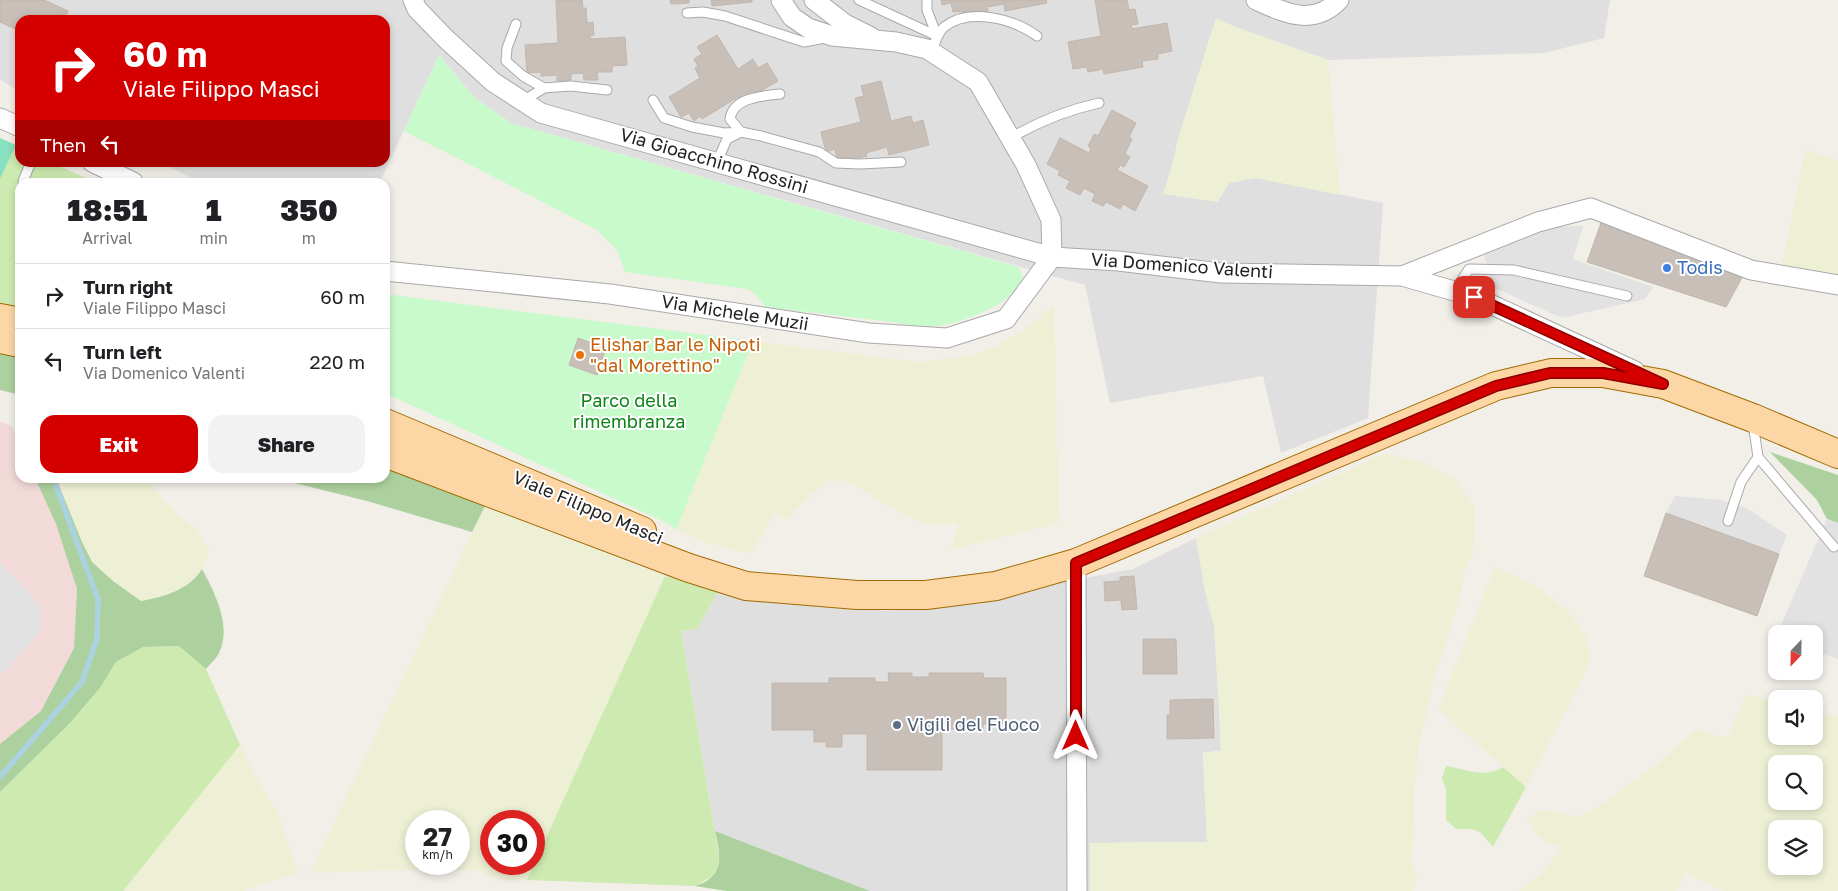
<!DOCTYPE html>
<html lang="en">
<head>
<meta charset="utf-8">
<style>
	:root { --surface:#fff; --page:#f2f2f2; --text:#202124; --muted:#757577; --line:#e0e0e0; --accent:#d40000 }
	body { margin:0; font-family:"Golos Text",sans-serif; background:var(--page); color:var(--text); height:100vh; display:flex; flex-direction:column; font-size:19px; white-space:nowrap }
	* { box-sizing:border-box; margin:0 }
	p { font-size:16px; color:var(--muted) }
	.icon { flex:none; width:28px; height:28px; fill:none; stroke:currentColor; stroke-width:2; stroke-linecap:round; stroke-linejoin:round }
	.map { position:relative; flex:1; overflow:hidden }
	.drawer { position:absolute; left:15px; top:178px; width:375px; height:305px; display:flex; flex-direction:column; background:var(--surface); border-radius:15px; box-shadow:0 2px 8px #0003 }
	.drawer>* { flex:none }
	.banner { position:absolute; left:15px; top:15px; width:375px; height:152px; border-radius:15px; box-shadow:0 2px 8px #0003; background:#d40000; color:#fff; overflow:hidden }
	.needle { width:32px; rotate:202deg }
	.buttons { position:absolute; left:1768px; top:625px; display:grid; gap:10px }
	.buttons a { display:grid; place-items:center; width:55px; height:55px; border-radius:10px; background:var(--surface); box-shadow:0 2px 8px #0003; font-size:25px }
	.speed { position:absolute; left:405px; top:810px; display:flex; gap:10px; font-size:25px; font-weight:700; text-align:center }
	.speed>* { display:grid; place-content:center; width:65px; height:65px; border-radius:50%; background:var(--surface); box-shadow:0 2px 8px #0003; line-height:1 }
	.speed small { font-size:12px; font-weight:400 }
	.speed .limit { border:8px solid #d22; background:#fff; color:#111 }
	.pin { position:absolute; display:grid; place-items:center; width:42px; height:42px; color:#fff; margin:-21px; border-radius:10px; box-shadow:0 2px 8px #0006 }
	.me { position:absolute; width:55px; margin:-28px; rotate:0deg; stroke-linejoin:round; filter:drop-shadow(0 0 4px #0008) }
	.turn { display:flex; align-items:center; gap:18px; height:105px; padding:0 25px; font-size:22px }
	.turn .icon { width:65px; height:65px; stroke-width:2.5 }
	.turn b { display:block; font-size:35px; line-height:42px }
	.then { display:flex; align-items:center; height:48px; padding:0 25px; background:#0003; gap:10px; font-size:19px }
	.eta { display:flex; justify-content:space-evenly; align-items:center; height:85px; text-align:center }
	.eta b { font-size:30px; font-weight:800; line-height:35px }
	.button { display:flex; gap:10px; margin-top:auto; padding:10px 25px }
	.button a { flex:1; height:58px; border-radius:15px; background:var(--accent); color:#fff; font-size:20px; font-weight:800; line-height:58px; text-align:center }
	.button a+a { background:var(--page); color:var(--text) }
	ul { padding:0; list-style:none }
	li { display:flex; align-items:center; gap:15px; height:65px; padding:0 25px; border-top:1px solid var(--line) }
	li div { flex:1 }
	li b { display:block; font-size:19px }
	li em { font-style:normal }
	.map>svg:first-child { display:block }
</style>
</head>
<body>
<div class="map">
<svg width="1838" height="891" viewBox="0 0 1838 891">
	<rect width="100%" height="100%" fill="#f2efe9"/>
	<!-- residential -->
	<g fill="#e0dfdf">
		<path d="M0,0H1610L1604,38L1544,53L1328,60L1233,26L1216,19L1179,136L1171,170L1163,194L1256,178L1383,203L1368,418L1281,453L1263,376L1110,403L1085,285L511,123L475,98L439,55L380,182H200L161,163L385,162V20H20V91L0,80Z"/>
		<path d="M1196,538L1206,596L1214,625L1219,706L1221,751L1203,753L1207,842L1090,843V891H870L715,831L681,631L697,629L719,590L779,600L887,611L994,599L1058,583L1133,569Z"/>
	</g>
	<!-- commercial -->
	<path fill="#f2dad9" d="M0,421L12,426L20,445V478H35L56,524L77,589L74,648L41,711L0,744Z"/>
	<!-- farmland -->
	<g fill="#eef0d5" fill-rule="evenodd">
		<path d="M1216,18L1233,26L1328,60L1340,195L1256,178L1229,183L1218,202L1163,194L1171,170L1179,136Z"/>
		<path d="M1805,150L1838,161V278L1782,267Z"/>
		<path d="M1054,305L1059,523L951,550L958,523L928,525L899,512L848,482L831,479L804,501L787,520L775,514L750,554L707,543L676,530L753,341L918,362L976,355L1000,344L1023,330Z"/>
		<path d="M1386,453L1425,463L1453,478L1475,507L1473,554L1464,570L1461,594L1435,675L1418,750L1414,795L1412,867L1417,874L1415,886L1412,891H1090V843L1207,842L1203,753L1221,750L1219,706L1214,625L1206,596L1196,538Z"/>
		<path d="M56,478H151L155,489L175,512L195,528L209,550L201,572L181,590L161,597L141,601L113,581L92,562L82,542Z"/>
		<path d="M485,506L665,576L527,880L504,881L476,870H401L310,873ZM416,821H459V864H416ZM491,821H534V864H491Z"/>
		<path d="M1495,567L1520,578L1544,592L1570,613L1587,638L1590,659L1579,685L1526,787L1438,709Z"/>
		<path d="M1746,694L1776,701V736H1814V711L1838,717V891H1723L1686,873L1676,891H1519L1540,874L1561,849L1539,837L1527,821L1537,811H1555L1577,818L1592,810L1654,767L1696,729L1727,738ZM1776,764H1814V801H1776ZM1776,829H1814V866H1776Z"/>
		<path d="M240,745L258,781L278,813L298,874L263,883L243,891H123Z"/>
	</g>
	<!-- grass -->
	<g fill="#cdebb0">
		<path d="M16,145L20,148V162L52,163L95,182H20V309L0,306V179Z"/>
		<path d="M665,576L719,590L697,629L681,631L719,856C719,874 710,878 695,886L527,880Z"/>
		<path d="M179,646L206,669L240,745L123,891H0V792L70,723L100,688L116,662L143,647Z"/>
		<path d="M1446,766C1467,769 1483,779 1503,767L1526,787L1493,847L1480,832L1471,829H1456L1446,820V789L1442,778Z"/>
	</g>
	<!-- forest -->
	<g fill="#add19e">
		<path d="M0,352L20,357V395L0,390Z"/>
		<path d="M1770,452L1838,475V523L1827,519L1817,500Z"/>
		<path d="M385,466L485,506L472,532L367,501L274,478H385Z"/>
		<path d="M35,478H56L82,542L92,562L113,581L141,601C164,597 189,590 202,569C215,593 232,626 219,653C216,659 210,664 206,669L179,646L143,647L116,662L100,688L70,723L0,792V744L41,711L74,648L77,589L56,524Z"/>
		<path d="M715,831L870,891H727L695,886C700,884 707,882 710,878C725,866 718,847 715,831Z"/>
	</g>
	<!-- park -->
	<g fill="#c8facc">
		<path d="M439,55L475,98L511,123L1019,267L1024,281C1011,304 959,325 933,326C918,327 900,323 884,321C845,316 805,312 766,307L757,296L748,289L625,272L617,250L597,230L404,131Z"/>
		<path d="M385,294L753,341L676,530L667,523L385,393Z"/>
	</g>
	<!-- pitch -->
	<path fill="#88e0be" d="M0,138L16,145L0,179Z"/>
	<!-- parking -->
	<g fill="#e2e2e2">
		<path d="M1583,226L1573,259L1653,287L1645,299L1562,318L1492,287L1483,249L1545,227Z"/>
		<path d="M1675,496L1721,500L1747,508L1787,535L1779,554L1666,513Z"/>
		<path d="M1827,519L1838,523V659L1814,651V634H1777Z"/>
		<path d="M0,562L41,606V631L0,676Z"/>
	</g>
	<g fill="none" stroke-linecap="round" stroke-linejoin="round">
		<!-- stream -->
		<path stroke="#aad3df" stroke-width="5.5" d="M0,777L82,682L97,639L98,599L56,486"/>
	</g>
	<!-- building -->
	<g fill="#c7bfb8" stroke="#c4b6ab">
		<path d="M0,0H44L68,11L64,20H20V31L0,22Z"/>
		<path d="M556,0H582L583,8H586L587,23L593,22L594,35L590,36L591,39L625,37L627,65L612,66V72H597L598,80H584L583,73L571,74V80L557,81V75L541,76V72L527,73L525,45L558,43Z"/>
		<path d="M670,0H689V3L671,4Z"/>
		<path d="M711,0H752V2L712,6Z"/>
		<path d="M941,0H1046L1047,3L1005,11L1004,4L987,7L988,11L973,14V11L962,13V11L953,12L951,3L942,5Z"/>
		<path d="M1095,0H1127L1129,10L1135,9L1138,24L1131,25L1132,29L1167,23L1172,51L1158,54V59L1142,61L1143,67L1104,74L1103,69L1088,72L1087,67L1073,69L1068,42L1101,36Z"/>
		<path d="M717,35L738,69L753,59L758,68L767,63L778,81L742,102L738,97L702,119L700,116L694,121L689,113L681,117L669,97L700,78L695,68L698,66L694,59L702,54L697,47Z"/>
		<path d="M881,81L891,121L911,116L913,123L923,120L929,145L889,155L887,147L866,153L867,156L846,161L845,157L837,159L835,149L826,152L821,132L861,122L855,98L864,96L861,86Z"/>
		<path d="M1112,110L1136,123L1129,137L1132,139L1125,154L1130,157L1124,167L1120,165L1117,170L1148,186L1135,211L1123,204L1120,209L1106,202L1103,206L1092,201L1095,194L1084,188L1080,195L1066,188L1070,181L1058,175L1060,171L1047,164L1060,138L1089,153L1091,148L1088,146L1094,134L1098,136Z"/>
		<path d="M1602,220L1744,274L1726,307L1587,262Z"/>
		<path d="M578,338L606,348L597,375L569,365Z"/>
		<path d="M1666,513L1779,554L1757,616L1644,576Z"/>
		<path d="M1134,576L1137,609L1122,610L1121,600L1105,601L1104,582L1120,581V577Z"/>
		<path d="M1143,639H1176L1177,674H1143Z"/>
		<path d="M888,673H912V677H929V673H983L984,678H1006V724H983V729H942V770H867V734H842V747H826V742H814V730H772V683H829V678H875V682H889Z"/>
		<path d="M1213,699L1214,738L1167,739V715H1170V700Z"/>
	</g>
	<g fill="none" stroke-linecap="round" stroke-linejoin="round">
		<defs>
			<g id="service">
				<path d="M859,0L937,36L927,10V0"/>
				<path d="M687,13L703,12L725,16L804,42L825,38"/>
				<path d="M516,24L507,48L506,61L523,76L544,88"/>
				<path d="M932,52C935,43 937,33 944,27C969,7 1014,19 1037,36"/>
				<path d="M653,100L664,118L692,127L724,133L741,132L730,119C733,97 763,96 780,94"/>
				<path d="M523,101L544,88L571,86L607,90"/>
				<path d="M1010,138C1038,122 1067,110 1099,103"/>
				<path d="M717,162L727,139L741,132L761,136L819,152L836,163L860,164L901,162"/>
				<path d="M23,181L31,162"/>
				<path d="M1455,291L1469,269L1514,270L1627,296"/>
				<path d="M1753,423L1758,457L1834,547"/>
				<path d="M1728,521L1741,482L1758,457"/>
			</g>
			<g id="minor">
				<path d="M413,0L417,9L445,38L493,82L541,113L1052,257L1118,261L1221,273L1402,276L1475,297L1635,371"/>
				<path d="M781,0L792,17L808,28L832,36L896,42L927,49L978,82L1026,165L1051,220L1052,257"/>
				<path d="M814,0L845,24L871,37"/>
				<path d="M1256,0C1285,13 1313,27 1339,0"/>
				<path d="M0,118L20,127"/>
				<path d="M92,162L133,182"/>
				<path d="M385,271L610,294L869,333L947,338L1006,319L1052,257"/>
				<path d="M1402,276L1538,222L1591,208L1751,270L1838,285"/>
				<path d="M1076,563L1077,891"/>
			</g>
			<g id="primary">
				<path d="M0,318L20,322"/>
				<path d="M0,339L20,343"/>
				<path d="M385,423L642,531"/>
				<path d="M385,453L689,568L746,586L857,595H926L996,586L1076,563L1496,386L1551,373H1603L1663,384L1753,418L1838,454"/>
			</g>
		</defs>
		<!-- service casing -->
		<use href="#service" stroke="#a9a9a9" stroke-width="11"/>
		<!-- minor casing -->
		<use href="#minor" stroke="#a9a9a9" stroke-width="21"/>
		<!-- primary casing -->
		<use href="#primary" stroke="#a06b00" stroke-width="30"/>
		<!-- service -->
		<use href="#service" stroke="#fff" stroke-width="9"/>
		<!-- minor -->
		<use href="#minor" stroke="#fff" stroke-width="19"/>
		<!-- primary -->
		<use href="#primary" stroke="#fcd6a4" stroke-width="28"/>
	</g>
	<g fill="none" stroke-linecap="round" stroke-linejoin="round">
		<defs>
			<path id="route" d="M1076,736V563L1496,386L1550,373H1603L1663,384L1474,297"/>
		</defs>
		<!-- route casing -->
		<use href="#route" stroke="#8a0000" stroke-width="12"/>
		<!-- route -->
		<use href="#route" stroke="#d40000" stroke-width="9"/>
	</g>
	<!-- markers -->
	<circle fill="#3f7fe0" stroke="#fff" stroke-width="2" cx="1667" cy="268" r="5"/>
	<circle fill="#e8710a" stroke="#fff" stroke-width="2" cx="580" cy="355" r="5"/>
	<circle fill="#5c6f8a" stroke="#fff" stroke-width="2" cx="897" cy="725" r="5"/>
	<g text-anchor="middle" stroke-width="4" stroke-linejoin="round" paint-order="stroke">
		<!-- street labels -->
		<g font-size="18" fill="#222" stroke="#fff">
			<text transform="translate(714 161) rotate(16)" y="6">Via Gioacchino Rossini</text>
			<text transform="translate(1182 266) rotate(4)" y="6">Via Domenico Valenti</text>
			<text transform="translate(735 313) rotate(9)" y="6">Via Michele Muzii</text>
			<text transform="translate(588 508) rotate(23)" y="6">Viale Filippo Masci</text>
		</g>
		<!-- shop labels -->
		<g font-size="18" fill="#366cbe" stroke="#fff" text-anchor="start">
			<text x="1677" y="274">Todis</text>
		</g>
		<!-- food labels -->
		<g font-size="18" fill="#c56008" stroke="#fff" text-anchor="start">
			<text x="590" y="351">Elishar Bar le Nipoti<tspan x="590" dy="21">"dal Morettino"</tspan></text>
		</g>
		<!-- park labels -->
		<g font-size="18" fill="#0c8416" stroke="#fff">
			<text x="629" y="407">Parco della<tspan x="629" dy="21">rimembranza</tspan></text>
		</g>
		<!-- service labels -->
		<g font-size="18" fill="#4e5e75" stroke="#fff" text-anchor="start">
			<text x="907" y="731">Vigili del Fuoco</text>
		</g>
	</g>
</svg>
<div class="buttons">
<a><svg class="needle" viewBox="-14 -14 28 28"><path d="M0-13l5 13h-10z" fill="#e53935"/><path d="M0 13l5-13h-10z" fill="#757577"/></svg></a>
<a><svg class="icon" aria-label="sound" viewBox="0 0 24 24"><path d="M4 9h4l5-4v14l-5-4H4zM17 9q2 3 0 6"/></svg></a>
<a><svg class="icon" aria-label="search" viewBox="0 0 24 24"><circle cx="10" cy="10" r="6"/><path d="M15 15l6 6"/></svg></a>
<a><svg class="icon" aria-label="layers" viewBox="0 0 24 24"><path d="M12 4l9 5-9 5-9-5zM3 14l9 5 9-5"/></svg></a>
</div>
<div class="speed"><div>27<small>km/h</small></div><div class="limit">30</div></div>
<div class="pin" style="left:1474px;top:297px;background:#d93025"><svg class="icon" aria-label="arrive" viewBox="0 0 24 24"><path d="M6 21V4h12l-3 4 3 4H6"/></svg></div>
<svg class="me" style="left:1076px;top:736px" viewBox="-20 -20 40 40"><path d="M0-17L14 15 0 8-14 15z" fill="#d40000" stroke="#fff" stroke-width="4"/></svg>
<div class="banner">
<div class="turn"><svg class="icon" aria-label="right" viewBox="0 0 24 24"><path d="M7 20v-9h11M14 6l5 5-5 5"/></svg><div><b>60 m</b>Viale Filippo Masci</div></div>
<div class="then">Then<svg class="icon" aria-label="left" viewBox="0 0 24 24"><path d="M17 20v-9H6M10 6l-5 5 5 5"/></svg></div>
</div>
<section class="drawer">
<div class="eta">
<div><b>18:51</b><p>Arrival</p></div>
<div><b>1</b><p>min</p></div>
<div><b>350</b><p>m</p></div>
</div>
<ul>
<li><svg class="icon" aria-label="right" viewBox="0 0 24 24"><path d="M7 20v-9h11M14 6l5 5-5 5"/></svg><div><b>Turn right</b><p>Viale Filippo Masci</p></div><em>60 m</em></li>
<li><svg class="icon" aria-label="left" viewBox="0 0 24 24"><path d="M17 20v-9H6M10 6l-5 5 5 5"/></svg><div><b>Turn left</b><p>Via Domenico Valenti</p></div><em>220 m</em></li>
</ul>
<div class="button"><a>Exit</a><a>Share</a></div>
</section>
</div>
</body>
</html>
